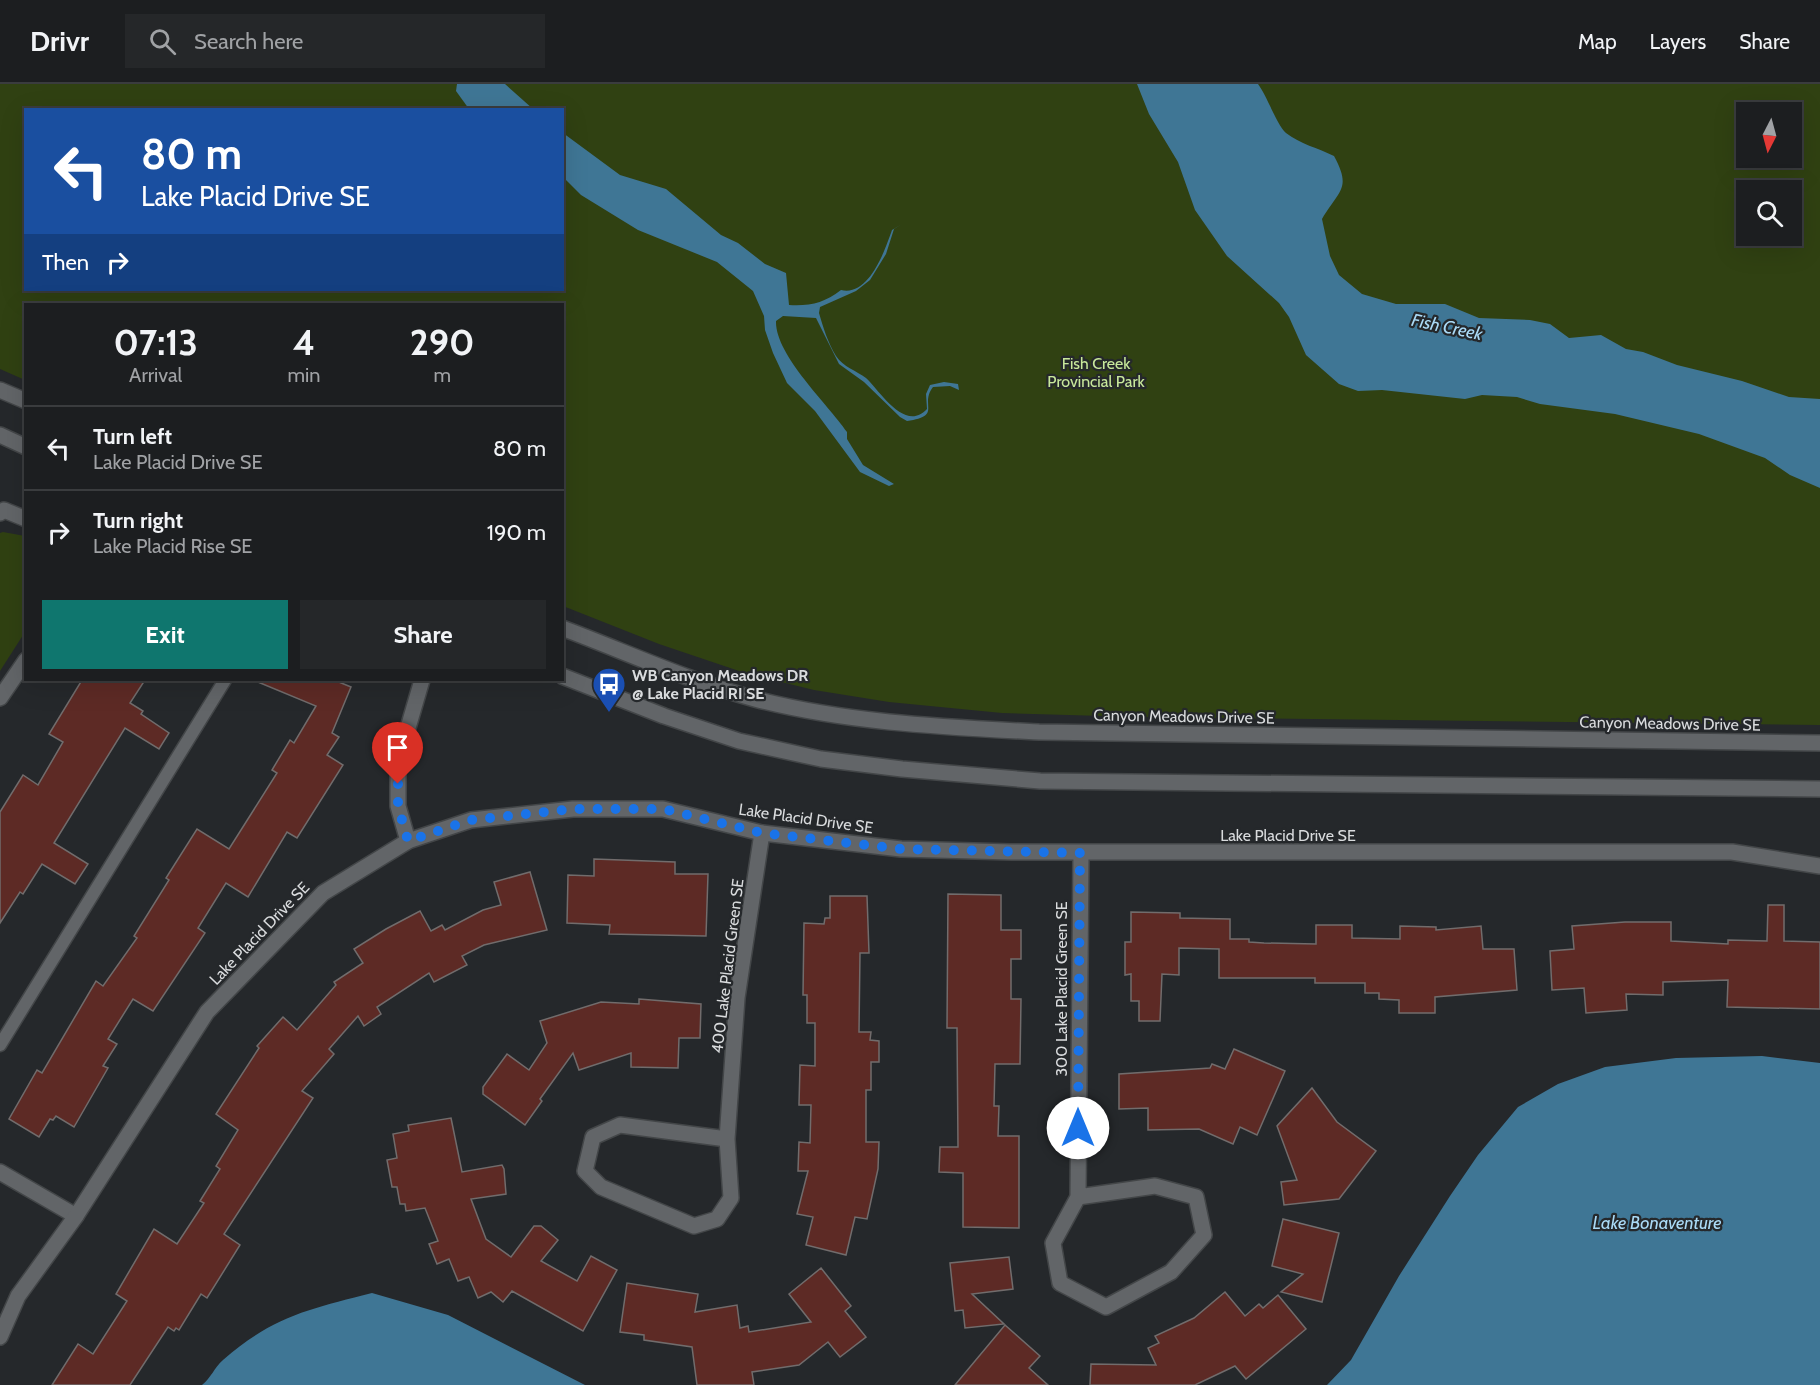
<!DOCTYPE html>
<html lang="en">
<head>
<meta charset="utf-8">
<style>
	:root { --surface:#1c1e20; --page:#252729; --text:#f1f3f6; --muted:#a0a2a5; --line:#3a3c3e; --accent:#0f766e }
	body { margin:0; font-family:Cabin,sans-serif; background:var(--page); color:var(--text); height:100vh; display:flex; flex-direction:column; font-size:22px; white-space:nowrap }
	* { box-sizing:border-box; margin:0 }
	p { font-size:20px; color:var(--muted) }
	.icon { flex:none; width:33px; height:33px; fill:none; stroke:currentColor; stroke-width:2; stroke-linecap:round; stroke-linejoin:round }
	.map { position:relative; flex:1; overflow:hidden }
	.panel { position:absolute; left:24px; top:219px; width:540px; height:378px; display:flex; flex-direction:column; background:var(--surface); border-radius:0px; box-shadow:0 6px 24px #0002,0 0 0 2px var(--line) }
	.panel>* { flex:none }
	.guide { position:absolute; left:24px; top:24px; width:540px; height:183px; border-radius:0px; box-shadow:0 6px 24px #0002,0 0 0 2px var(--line); background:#1a4fa0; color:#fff; overflow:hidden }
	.needle { width:39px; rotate:186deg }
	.buttons { position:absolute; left:1736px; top:18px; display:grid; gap:12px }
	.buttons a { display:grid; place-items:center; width:66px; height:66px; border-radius:0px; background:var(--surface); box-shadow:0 6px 24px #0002,0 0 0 2px var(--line); font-size:30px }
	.pin { position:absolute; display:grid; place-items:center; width:51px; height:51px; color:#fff; margin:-62px -26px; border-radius:50% 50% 50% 0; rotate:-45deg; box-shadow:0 0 6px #0007 }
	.pin .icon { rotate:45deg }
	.me { position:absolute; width:66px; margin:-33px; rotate:0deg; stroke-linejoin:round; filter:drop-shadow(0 0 4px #0008) }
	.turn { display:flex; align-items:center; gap:21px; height:126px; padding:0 18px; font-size:27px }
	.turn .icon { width:78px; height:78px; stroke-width:2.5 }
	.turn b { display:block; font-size:42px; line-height:51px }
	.then { display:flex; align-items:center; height:57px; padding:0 18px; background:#0003; gap:12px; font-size:22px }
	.eta { display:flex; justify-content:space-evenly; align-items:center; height:102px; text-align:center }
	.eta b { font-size:36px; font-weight:700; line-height:42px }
	.primary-button { display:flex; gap:12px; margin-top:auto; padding:12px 18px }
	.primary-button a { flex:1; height:69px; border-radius:0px; background:var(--accent); color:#fff; font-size:24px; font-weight:700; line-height:69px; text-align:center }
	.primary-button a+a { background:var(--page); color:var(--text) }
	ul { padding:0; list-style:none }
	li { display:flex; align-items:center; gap:18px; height:84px; padding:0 18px; border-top:2px solid var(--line) }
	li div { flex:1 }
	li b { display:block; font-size:22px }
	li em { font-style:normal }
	header { display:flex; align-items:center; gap:36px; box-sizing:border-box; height:84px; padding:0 30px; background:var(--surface); border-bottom:2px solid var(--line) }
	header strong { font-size:28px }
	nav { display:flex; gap:33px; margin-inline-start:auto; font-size:21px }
	.search { width:420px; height:54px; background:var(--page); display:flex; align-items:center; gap:15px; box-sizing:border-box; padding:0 21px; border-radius:0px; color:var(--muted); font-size:22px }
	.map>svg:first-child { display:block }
</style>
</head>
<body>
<header>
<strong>Drivr</strong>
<div class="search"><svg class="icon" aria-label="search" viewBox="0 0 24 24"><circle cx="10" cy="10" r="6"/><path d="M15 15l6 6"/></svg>Search here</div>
<nav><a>Map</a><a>Layers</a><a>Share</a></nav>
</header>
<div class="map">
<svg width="1820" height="1301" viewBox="0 0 1820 1301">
	<rect width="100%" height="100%" fill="#25282b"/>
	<!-- green -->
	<g fill="#304112" fill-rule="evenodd">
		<path d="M0,0H1820V641L1138,633L1002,629L889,618L814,606L745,589L659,560L563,522L562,220H26L25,296L0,285ZM26,26H562V206H26ZM1746,28H1791V74H1746ZM1746,106H1791V152H1746Z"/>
		<path d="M3,448L25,452V548L0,587V449Z"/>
	</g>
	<!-- water -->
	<g fill="#3f7695">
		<path d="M457,0H505L533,25H469L456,7Z"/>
		<path d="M1137,0H1258C1267,12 1277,41 1286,49C1300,60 1318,64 1334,72C1352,105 1339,106 1322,135L1330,172L1339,191L1362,210L1396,220H1445L1479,234L1530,236L1550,240L1569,254L1601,251L1626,265L1643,268L1677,281L1742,297L1789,313L1820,315V404L1790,391L1765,374L1699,350L1615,330L1540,320L1517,313L1482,311L1465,315L1382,306L1358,307L1339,300L1306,271L1289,233L1279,219L1227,172L1195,126L1178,78L1149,30Z"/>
		<path d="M563,49L620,91L666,105L721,151L738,159L765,180L786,189L789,221C811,222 824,219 841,206C869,213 885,166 892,146L902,140L894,145L886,170L870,196L856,207L820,223L819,229C823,243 828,259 836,272C843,283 857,287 866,294C880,307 905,349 927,325L926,310L930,301L944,298L958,300L959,306L950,302L933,303C919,321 943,332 907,337L900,333L864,298L839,280L816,234L783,232L776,237C775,271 828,320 847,348V355L863,381L894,400L889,402L860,388L815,327L787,299L773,269L765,246L764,232L753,207L717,178L638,146L581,111L563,93Z"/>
		<path d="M1762,972L1820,979V1301H1327L1351,1276L1399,1192L1450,1112L1478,1071L1518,1023L1558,1000L1605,983L1676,974Z"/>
		<path d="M372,1209L448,1231L585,1301H202C211,1294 214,1284 223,1276C273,1232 310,1225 372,1209Z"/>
	</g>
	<!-- building -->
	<g fill="#5d2a25" stroke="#716c6c" stroke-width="1.5">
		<path d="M82,596H145L130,619L143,627L141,630L169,649L159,665L125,644L54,759L88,780L75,800L42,780L23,810L20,808L0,839V728L23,691L38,701L63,658L49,650Z"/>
		<path d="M253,596H334L351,603L332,649L339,653L327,671L343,681L297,754L287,748L248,813L226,799L198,844L205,849L153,927L133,915L108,955L117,960L103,982L108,984L74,1043L56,1032L53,1036L50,1035L39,1053L9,1035L37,986L42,989L96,897L103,902L137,854L134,852L169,796L166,794L197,745L229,765L277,689L272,686L290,656L294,659L316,622Z"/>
		<path d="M594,775L675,778V790H708L706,852L609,850L610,841L567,839L568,791L594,792Z"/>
		<path d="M530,788L547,846L484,861L462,872L467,881L434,898L429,889L377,923L381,930L364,942L358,932L329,965L334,970L302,1007L313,1014L224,1150L240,1161L207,1214L201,1210L179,1246L176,1244L174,1247L168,1243L130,1301H52L78,1260L93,1270L127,1217L116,1210L154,1145L177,1160L204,1119L200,1117L220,1085L216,1082L238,1046L216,1030L259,964L257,962L283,933L297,946L336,901L334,898L363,879L354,865L386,845L420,827L431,847L442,841L445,846L483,826L501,821L494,798Z"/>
		<path d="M948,810L1001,811V846H1021V875H1011V915H1021L1020,980H995L994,1022H999L998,1052H1019V1144L963,1143V1089L939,1088L940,1063H958L957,944H947Z"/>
		<path d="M830,812H867L869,869H860L859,948H871L870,956L879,957V978H871V1006H866V1058H879L878,1085L867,1135L855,1133L846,1171L806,1161L813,1133L797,1130L808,1087H798L799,1058L810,1059L811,1021H799L800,981L815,982V939H807V911H803L804,839L824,840L825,834H830Z"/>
		<path d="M1768,821H1784V857L1820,858V925L1727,923L1728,896L1663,898V911L1626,910L1627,926L1586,929L1584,904L1552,906L1550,867L1574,865L1572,842L1625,838H1671V857L1728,860V856L1767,857Z"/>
		<path d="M1131,828L1180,829V834L1230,835V855H1249V858L1264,859L1316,860V841H1352V854L1400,855V842L1436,843V846L1481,842L1483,865H1514L1517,906L1435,913V929H1399V916L1379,915V909H1365V899H1315V894H1219V865L1179,864V891L1162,890L1160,937H1139V917H1131V890L1125,891V858H1131Z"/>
		<path d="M639,915L701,920L700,954H679L678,984L631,983V969L579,986L573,969L540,1015L542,1017L525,1041L483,1010V1003L507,970L529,986L547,959L540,937L601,918L639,920Z"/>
		<path d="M1234,965L1285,987L1257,1051L1240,1043L1233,1060L1199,1045L1148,1046V1024L1119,1025V990L1210,984L1212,980L1225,985Z"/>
		<path d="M1312,1004L1337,1038L1376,1067L1339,1115L1284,1121L1281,1098L1297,1096L1277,1042Z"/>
		<path d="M451,1034L462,1088L502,1081L504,1085L506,1110L471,1115L486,1155L511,1173L534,1142H541L558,1156L541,1177L577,1197L591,1172L617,1186L583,1247L512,1207L503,1218L491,1208L478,1214L469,1193L458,1197L449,1175L437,1180L429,1160L438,1157L425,1124L406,1127L405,1120H400L397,1103H392L387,1076L397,1074L393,1050L409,1047L408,1041Z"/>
		<path d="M1283,1135L1339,1149L1322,1218L1281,1208L1303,1190L1272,1182Z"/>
		<path d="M1009,1173L1013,1205L972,1210L1004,1240L965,1244L963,1226L955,1227L950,1179Z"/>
		<path d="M821,1184L851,1222L845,1227L866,1253L840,1273L828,1258L799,1281L752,1288L754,1301H697L692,1263L644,1256V1251L620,1248L627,1199L698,1210L695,1228L737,1221L740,1244L748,1242L749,1248L811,1238L789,1210Z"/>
		<path d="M1225,1208L1245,1232L1259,1220L1263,1224L1278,1211L1306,1245L1246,1295L1235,1282L1195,1301H1090L1091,1280L1156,1281L1148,1264L1159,1259L1155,1252L1194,1234Z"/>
		<path d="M1005,1241L1040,1272L1029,1284L1048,1301H955Z"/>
	</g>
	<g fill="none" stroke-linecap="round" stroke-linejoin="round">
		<defs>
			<path id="service" d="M0,961L225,596"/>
			<g id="minor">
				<path d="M0,429L4,426L26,435"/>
				<path d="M0,614L26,576"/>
				<path d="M408,757L398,722V678L422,596"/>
				<path d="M727,1055L620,1041L593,1053L585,1087L601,1103L694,1142L717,1135L731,1114L727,1055L737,914L762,749"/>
				<path d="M0,1088L76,1132"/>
				<path d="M1078,1113L1155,1102L1196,1113L1204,1151L1171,1188L1106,1223L1060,1199L1053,1159L1078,1113L1081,769"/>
				<path d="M0,1253L18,1212L76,1132L207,928L323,809L408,757L471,736L573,725H663L762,749L901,765L1011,768H1732L1820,782"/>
			</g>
			<g id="secondary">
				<path d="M0,306L26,317"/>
				<path d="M0,351L26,363"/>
				<path d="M562,544C626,568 689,597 755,615C848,639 944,643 1039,648L1820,659"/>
				<path d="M562,592L664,632L739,657L821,675L902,685L1040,697L1820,705"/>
			</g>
		</defs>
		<!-- service casing -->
		<use href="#service" stroke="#434648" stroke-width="15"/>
		<!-- minor casing -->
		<use href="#minor" stroke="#434648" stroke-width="18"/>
		<!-- secondary casing -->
		<use href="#secondary" stroke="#434648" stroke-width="18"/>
		<!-- service -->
		<use href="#service" stroke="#626568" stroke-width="12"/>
		<!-- minor -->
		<use href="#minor" stroke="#626568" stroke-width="15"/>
		<!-- secondary -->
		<use href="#secondary" stroke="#626568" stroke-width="15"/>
	</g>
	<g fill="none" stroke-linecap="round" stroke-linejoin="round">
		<!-- route -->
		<path stroke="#1a73e8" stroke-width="10" stroke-dasharray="0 18" d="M398,700V722L408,757L471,736L573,725H663L762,749L901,765L1080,769L1078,1044"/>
	</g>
	<!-- icons -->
	<defs>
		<symbol id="bus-pin" viewBox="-11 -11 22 30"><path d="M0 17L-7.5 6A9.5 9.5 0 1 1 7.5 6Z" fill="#1a4fb4" stroke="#25282b"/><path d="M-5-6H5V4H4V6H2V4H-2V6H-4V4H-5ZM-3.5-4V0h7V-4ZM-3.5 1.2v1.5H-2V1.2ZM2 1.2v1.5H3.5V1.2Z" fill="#fff"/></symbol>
	</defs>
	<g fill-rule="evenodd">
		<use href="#bus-pin" x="590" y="581" width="38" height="52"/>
	</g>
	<g text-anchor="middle" stroke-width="4.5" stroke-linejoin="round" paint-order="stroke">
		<!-- park labels -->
		<g font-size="16" fill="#c8e89b" stroke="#25282b">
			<text x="1096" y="285">Fish Creek<tspan x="1096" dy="18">Provincial Park</tspan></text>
		</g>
		<!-- poi labels -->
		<g font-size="16" font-weight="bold" fill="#d9dbdd" stroke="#25282b" text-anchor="start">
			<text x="632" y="597">WB Canyon Meadows DR<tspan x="632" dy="18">@ Lake Placid RI SE</tspan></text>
		</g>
		<!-- street labels -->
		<g font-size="16" fill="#d9dbdd" stroke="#25282b">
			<text transform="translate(1184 632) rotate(1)" y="6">Canyon Meadows Drive SE</text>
			<text transform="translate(1670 639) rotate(1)" y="6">Canyon Meadows Drive SE</text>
			<text transform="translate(806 734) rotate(8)" y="6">Lake Placid Drive SE</text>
			<text x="1288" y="757">Lake Placid Drive SE</text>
			<text transform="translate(259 849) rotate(-46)" y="6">Lake Placid Drive SE</text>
			<text transform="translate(727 882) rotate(-83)" y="6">400 Lake Placid Green SE</text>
			<text transform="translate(1061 905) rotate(-90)" y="6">300 Lake Placid Green SE</text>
		</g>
		<!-- water labels -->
		<g font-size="18" font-style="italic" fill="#aadaf6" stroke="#25282b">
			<text transform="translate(1447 243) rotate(12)" y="6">Fish Creek</text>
			<text x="1657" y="1145">Lake Bonaventure</text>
		</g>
	</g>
</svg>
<div class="buttons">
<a><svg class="needle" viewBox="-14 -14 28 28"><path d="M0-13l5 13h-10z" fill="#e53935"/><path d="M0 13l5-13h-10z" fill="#a0a2a5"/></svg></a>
<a><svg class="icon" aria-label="search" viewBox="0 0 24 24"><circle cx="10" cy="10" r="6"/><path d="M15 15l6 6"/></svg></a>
</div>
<div class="pin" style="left:398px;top:700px;background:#d93025"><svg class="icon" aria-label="arrive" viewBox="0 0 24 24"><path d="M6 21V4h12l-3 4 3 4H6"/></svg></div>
<svg class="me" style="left:1078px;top:1044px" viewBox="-20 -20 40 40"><circle r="19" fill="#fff"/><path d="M0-13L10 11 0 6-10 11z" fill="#1a73e8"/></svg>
<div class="guide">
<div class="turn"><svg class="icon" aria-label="left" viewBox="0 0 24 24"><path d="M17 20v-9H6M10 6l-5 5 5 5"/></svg><div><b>80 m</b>Lake Placid Drive SE</div></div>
<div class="then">Then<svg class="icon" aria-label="right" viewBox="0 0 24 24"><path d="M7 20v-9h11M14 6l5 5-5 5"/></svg></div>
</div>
<section class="panel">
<div class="eta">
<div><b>07:13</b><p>Arrival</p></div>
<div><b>4</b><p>min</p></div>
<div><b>290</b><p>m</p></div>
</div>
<ul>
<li><svg class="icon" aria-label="left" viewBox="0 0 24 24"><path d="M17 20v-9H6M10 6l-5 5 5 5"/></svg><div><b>Turn left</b><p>Lake Placid Drive SE</p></div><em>80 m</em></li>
<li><svg class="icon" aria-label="right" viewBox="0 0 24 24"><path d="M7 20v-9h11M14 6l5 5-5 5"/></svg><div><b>Turn right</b><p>Lake Placid Rise SE</p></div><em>190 m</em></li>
</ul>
<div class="primary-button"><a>Exit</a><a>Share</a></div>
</section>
</div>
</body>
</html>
